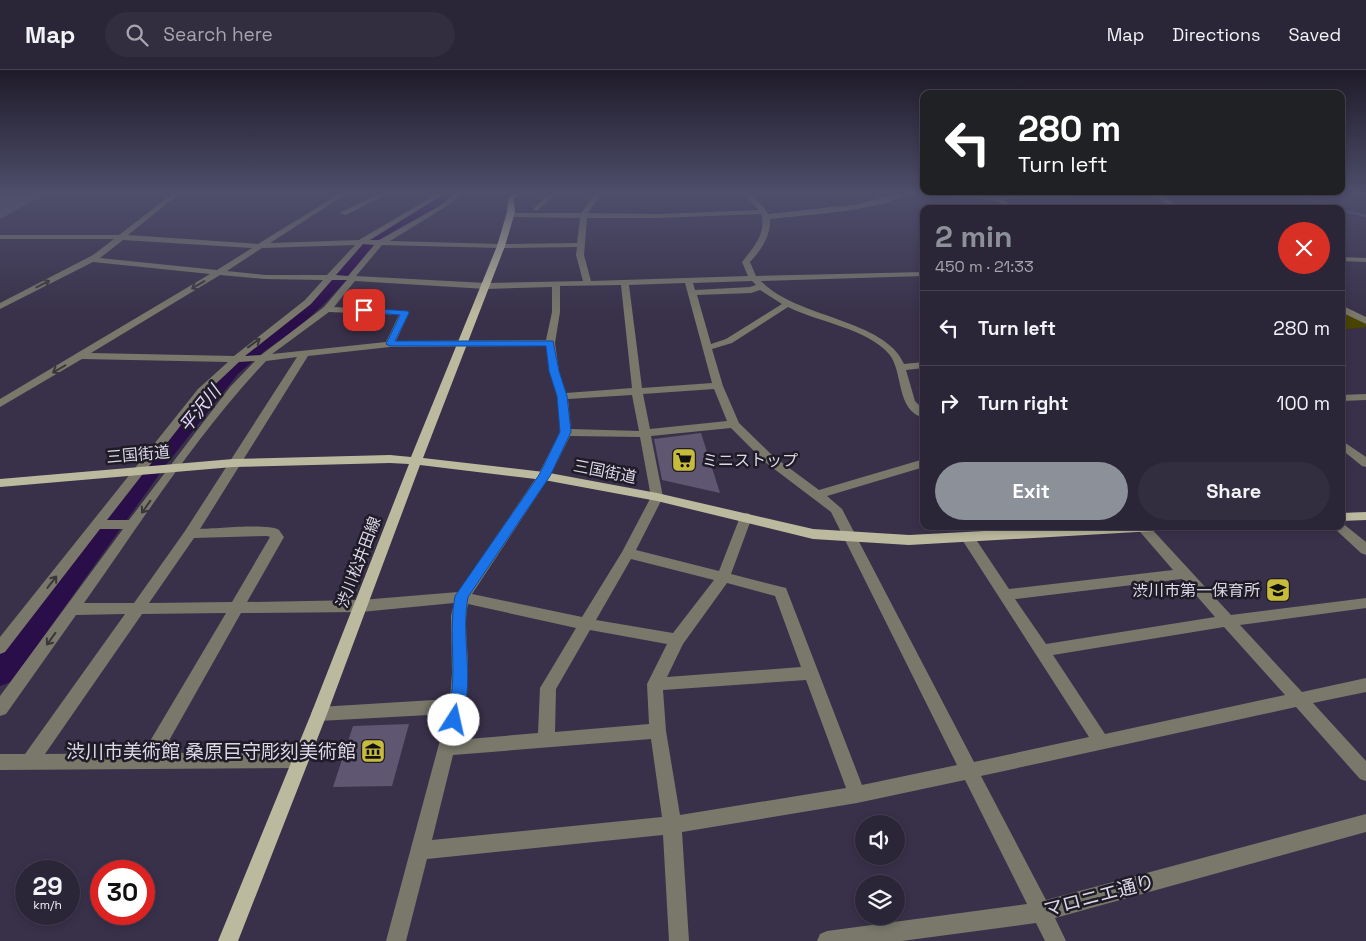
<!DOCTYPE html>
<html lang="en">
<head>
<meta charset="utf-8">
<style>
	:root { --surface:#2b2538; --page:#332d40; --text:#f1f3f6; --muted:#a6a5ae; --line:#474253; --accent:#8c9099 }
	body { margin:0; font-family:"Space Grotesk","Noto Sans JP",sans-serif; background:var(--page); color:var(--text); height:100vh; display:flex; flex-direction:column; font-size:19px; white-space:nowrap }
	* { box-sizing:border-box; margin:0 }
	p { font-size:16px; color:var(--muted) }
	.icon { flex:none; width:28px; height:28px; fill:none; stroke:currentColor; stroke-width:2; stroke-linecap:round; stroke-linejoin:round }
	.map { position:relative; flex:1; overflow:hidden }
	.panel { position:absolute; left:920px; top:135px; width:425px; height:325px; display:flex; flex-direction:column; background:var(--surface); border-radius:10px; box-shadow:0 2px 8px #0003,0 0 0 1px var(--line) }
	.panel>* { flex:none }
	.banner { position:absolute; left:920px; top:20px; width:425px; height:105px; border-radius:10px; box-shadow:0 2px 8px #0003,0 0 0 1px var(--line); background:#202124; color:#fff; overflow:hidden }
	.tools { position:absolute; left:855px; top:745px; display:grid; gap:10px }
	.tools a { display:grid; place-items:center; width:50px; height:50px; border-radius:50%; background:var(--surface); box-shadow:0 2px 8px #0003,0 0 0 1px var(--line); font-size:25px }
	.speed { position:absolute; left:15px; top:790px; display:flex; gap:10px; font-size:25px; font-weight:700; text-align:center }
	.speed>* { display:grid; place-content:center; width:65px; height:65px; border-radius:50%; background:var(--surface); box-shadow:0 2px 8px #0003,0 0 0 1px var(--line); line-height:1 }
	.speed small { font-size:12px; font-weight:400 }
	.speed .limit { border:8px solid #d22; background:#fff; color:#111 }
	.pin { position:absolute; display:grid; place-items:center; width:42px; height:42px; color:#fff; margin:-21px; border-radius:10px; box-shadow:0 2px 8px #0006 }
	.me { position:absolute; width:55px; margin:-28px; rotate:10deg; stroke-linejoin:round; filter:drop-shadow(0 0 4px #0008) }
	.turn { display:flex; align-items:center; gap:18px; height:105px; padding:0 15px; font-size:22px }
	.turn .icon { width:65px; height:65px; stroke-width:2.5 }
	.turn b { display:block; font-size:35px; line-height:42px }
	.round { display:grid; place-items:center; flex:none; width:52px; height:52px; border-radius:26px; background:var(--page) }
	.headline { display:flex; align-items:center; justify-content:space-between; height:85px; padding:0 15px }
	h1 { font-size:30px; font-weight:700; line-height:38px; color:var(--accent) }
	.button { display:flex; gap:10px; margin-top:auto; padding:10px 15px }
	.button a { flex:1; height:58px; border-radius:30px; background:var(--accent); color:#fff; font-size:20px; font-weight:700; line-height:58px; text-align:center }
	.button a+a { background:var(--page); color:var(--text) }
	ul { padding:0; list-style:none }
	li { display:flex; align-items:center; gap:15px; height:75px; padding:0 15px; border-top:1px solid var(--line) }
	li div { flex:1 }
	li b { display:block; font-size:19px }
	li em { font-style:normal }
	header { display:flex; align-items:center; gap:30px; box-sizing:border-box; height:70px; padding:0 25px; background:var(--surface); border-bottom:1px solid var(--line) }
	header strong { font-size:24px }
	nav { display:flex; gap:28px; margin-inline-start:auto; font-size:18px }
	.search { width:350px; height:45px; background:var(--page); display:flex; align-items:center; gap:12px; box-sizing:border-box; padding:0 18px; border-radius:28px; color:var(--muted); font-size:19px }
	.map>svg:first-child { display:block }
</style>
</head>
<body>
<header>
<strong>Map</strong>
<div class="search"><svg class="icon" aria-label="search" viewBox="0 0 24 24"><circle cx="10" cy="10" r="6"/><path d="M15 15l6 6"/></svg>Search here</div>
<nav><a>Map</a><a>Directions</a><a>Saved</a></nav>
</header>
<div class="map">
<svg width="1366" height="871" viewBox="0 0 1366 871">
	<rect width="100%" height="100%" fill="#39314a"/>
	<!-- green -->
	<path fill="#494402" d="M1341,241L1366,254V257L1341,260Z"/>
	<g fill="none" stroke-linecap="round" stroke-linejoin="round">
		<!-- stream -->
		<g stroke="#5f4a79" stroke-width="2.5">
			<path d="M1302,124L1306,129L1337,139"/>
			<path d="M1341,140L1366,146"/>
		</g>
		<!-- river -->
		<path fill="#2a0e4a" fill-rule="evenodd" d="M439,124H455L420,149L384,169L326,232L298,258L266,280L238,304L166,395L11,612L0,616V580L150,385L224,296L252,272L286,250L314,224L374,163L410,143Z"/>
	</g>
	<!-- building -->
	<g fill="#5f5672">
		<path d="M0,124H46L0,149Z"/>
		<path d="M701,363L720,423L662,410L654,369Z"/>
		<path d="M409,654L392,716L333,717L353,656Z"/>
	</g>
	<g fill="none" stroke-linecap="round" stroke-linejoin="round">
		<!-- minor -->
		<g fill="#79786b" fill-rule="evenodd">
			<path d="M172,124H179L128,165L258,174L339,124H346L270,173L359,170L437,124H444L370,170H379L443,134L455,124H462L447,136L390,171L501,174L577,173L580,148L510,147L506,145L510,143H581L595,124H601L588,143L659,144L759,140L743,124H750L764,137L768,144L858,134L896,124H904C889,140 796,146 770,149C771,166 761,180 750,192L756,206L924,202V206L761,211C795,248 885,249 904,294L924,292V298L906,300L915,331L924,340V348C895,340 904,302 889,284C868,259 818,252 788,237L732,273L712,279L723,316L739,353L773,386L819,420L924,389V397L827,426L842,439L974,692L1089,667L961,468L963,465H973L1009,519L1173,500L1135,456H1149L1231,545L1366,528V538L1240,555L1302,622L1366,608V622L1313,633L1366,691V711L1360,709L1296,637L981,706L1046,830L1366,744V762L1055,848L1066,871H1045L1036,853L902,871H817L820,864L827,861L1027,834L965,710L857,733L682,762L689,871H669L663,765L427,789L406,871H386L447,644L319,651L313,649L311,644L313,639L319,637L450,629L452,603L451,546L454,533L361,542L241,543L162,683L299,682L305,684L308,690L305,696L299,698L0,700V684H25L125,544L76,545L6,644L0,646V626L123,459H100L5,582L0,584V567L198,319L228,292L82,289L0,337V329L210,204L93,192L0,239V233L93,185L114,169H0V165H119ZM761,144C767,163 753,178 742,192L748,206L591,211L584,185L587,148H659ZM123,170L252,178L217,200L100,188ZM363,174L374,175L348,206L336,205ZM355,175L327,205H265L227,201L262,178ZM382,175L501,178L577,177L576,185L583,211L486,213L356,206ZM220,205L265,209L323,210L305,230L234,286L91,283ZM332,210H347L324,237L261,285L245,286L311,234ZM355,211L486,219L552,217V242L546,270L396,271L409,243L408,241L334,237ZM752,211L756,215L750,217L695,220L693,213ZM685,213L712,313L642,318L629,215ZM621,215L632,318L566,323L559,301L555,273L560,242V216ZM760,220L782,234L726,269L711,274L697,225L751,223ZM329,242L399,245L386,272L272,284ZM546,276L549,301L557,326L560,362L538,405L458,522L361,530L247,532L284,467C283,466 280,461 279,460C269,453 214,459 200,459L308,286L390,277ZM297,287L185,461L134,533H84C142,451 197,364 266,291ZM255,291L230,317L129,450H107L206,323L239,292ZM714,319L727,351L650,359L643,324ZM632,325L639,361L571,359L568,329ZM731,358L765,392L831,442L957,695L862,715L786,518L731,504L752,447L750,444L746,443L740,447L719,501L636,480L663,427L651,366ZM570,366L640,367L651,427L622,482L582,547L472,524L550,406ZM267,466L270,467L232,532L149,533L194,468ZM631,489L714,510L673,563L596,550ZM1182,509L1215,547L1046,574L1015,529ZM727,513L775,526L801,597L667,607L683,574ZM468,534L576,558L540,618L538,663L457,670C462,648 467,627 468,604C469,580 463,557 468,534ZM226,543L143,683L45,684L142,544ZM1224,557L1285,625L1105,664L1053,585ZM590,560L667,574L647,614L649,654L555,662L556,619ZM806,610L846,718L680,745L666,661L663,620ZM651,669L662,747L432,770L453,685Z"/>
			<path d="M379,124H387L346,145L339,143Z"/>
			<path d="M549,124H556L538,140H534V138Z"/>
			<path d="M944,124L980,126L1088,124L1085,126L1002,129L1016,139C1004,139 1001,131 991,130C976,128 962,128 947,126Z"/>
			<path d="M1153,124H1160L1182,139H1174Z"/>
			<path d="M1341,187L1366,188V192L1341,191Z"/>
			<path d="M1341,235L1366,247V254L1341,242Z"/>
			<path d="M1366,324V330L1341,331V325Z"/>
			<path d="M1341,370L1366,387V397L1362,396L1341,379Z"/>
			<path d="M1341,452L1366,472V485L1361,483L1335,459L1334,456H1341Z"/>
		</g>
		<!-- major -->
		<g fill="#bcba9e" fill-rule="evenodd">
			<path d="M512,124H518L514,129L515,142L505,176L423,388L544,402L657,423L813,459L909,465L1083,456H1178L1172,460L909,475L813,469L657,431L544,410L420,395L327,644L238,871H218L311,644L409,394L390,393L233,397L0,417V409L233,389L390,385L411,387L497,176L507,142L508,129Z"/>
			<path d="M1366,442V450L1341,451V443Z"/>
		</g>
	</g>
	<!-- one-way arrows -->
	<defs><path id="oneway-shaft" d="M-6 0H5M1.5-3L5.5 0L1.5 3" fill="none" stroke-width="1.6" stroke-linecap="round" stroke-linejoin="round" transform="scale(1.25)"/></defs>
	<g stroke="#3a373b">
		<use href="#oneway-shaft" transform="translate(43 214) rotate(-27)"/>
		<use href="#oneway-shaft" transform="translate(198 215) rotate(149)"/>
		<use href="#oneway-shaft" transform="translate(254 273) rotate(-36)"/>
		<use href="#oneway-shaft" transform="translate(59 299) rotate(150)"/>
		<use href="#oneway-shaft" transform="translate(146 437) rotate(125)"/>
		<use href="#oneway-shaft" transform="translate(52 512) rotate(-52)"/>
		<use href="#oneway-shaft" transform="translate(51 569) rotate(126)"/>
	</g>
	<!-- sky -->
	<linearGradient id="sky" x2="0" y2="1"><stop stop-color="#1f1b29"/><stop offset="0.5" stop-color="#4e4e6b"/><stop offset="1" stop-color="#4e4e6b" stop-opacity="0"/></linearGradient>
	<rect width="1366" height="246" fill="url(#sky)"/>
	<!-- route -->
	<path fill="#1a73e8" stroke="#114b97" d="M364,238L408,241L409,243L395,271H553L559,301L567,326L571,362L550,406L468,527C460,568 477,617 459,655L454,656L449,655C445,646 451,630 452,620C455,589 449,558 455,526L539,405L560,362L557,326L549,301L546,276H390L386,274L400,245L361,242L360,240Z"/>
	<!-- icons -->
	<defs>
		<symbol id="supermarket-square" viewBox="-11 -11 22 22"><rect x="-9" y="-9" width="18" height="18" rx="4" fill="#c7bb3c" stroke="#1f1b27"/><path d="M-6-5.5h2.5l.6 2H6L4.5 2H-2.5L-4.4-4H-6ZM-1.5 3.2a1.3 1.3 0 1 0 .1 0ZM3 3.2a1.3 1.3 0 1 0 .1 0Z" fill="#111"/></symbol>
		<symbol id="school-square" viewBox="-11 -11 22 22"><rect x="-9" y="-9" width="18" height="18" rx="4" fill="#c7bb3c" stroke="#1f1b27"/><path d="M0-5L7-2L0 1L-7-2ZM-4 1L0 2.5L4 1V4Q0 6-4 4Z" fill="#111"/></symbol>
		<symbol id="museum-square" viewBox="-11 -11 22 22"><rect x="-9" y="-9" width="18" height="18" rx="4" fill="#c7bb3c" stroke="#1f1b27"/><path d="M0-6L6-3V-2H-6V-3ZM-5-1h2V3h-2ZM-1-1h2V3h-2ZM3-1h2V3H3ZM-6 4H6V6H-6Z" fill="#111"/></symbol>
	</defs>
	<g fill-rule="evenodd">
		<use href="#supermarket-square" x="670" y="376" width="28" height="28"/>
		<use href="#school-square" x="1264" y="506" width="28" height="28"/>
		<use href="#museum-square" x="359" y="667" width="28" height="28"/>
	</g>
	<g text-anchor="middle" stroke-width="5" stroke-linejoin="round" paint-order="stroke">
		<!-- street labels -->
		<g font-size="16" fill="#dcd7e7" stroke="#1f1b27">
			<text transform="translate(138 384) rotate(-5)" y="6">三国街道</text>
			<text transform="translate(605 401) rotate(11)" y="6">三国街道</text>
			<text transform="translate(358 492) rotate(-69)" y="6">渋川松井田線</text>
		</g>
		<!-- poi labels -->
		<g font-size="16" fill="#dcd7e7" stroke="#1f1b27" text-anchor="start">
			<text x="702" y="396">ミニストップ</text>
			<text x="1260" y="526" text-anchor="end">渋川市第一保育所</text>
		</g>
		<!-- water labels -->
		<g font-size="18" font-style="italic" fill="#e1d5fb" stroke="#1f1b27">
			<text transform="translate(200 339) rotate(-51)" y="6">平沢川</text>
		</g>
		<!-- near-poi labels -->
		<g font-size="19" fill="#dcd7e7" stroke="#1f1b27" text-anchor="end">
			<text x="356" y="688">渋川市美術館 桑原巨守彫刻美術館</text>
		</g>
		<!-- near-street labels -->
		<g font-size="19" fill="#dcd7e7" stroke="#1f1b27">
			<text transform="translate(1099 825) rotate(-15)" y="7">マロニエ通り</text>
		</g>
	</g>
</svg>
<div class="tools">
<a><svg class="icon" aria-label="sound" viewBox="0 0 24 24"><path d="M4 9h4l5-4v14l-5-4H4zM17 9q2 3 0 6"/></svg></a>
<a><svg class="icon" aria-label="layers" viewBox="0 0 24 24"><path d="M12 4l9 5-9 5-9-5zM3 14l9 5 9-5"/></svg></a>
</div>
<div class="speed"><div>29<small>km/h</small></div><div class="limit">30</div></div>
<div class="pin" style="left:364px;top:240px;background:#d93025"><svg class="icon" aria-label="arrive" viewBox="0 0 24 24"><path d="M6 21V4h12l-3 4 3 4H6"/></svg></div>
<svg class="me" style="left:454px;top:650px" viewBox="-20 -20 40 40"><circle r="19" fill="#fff"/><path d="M0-13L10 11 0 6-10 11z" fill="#1a73e8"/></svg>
<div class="banner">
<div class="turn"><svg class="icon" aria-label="left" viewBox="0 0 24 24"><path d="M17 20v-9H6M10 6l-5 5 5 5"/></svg><div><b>280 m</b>Turn left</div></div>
</div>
<section class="panel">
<div class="headline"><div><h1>2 min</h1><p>450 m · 21:33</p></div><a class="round" style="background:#d93025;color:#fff"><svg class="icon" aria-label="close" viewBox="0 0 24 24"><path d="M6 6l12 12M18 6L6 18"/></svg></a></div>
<ul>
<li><svg class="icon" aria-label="left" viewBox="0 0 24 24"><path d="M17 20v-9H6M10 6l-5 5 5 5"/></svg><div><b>Turn left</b></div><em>280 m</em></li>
<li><svg class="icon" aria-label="right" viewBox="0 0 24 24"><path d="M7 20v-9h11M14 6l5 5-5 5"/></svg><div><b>Turn right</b></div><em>100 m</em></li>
</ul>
<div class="button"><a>Exit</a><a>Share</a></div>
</section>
</div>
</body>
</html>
